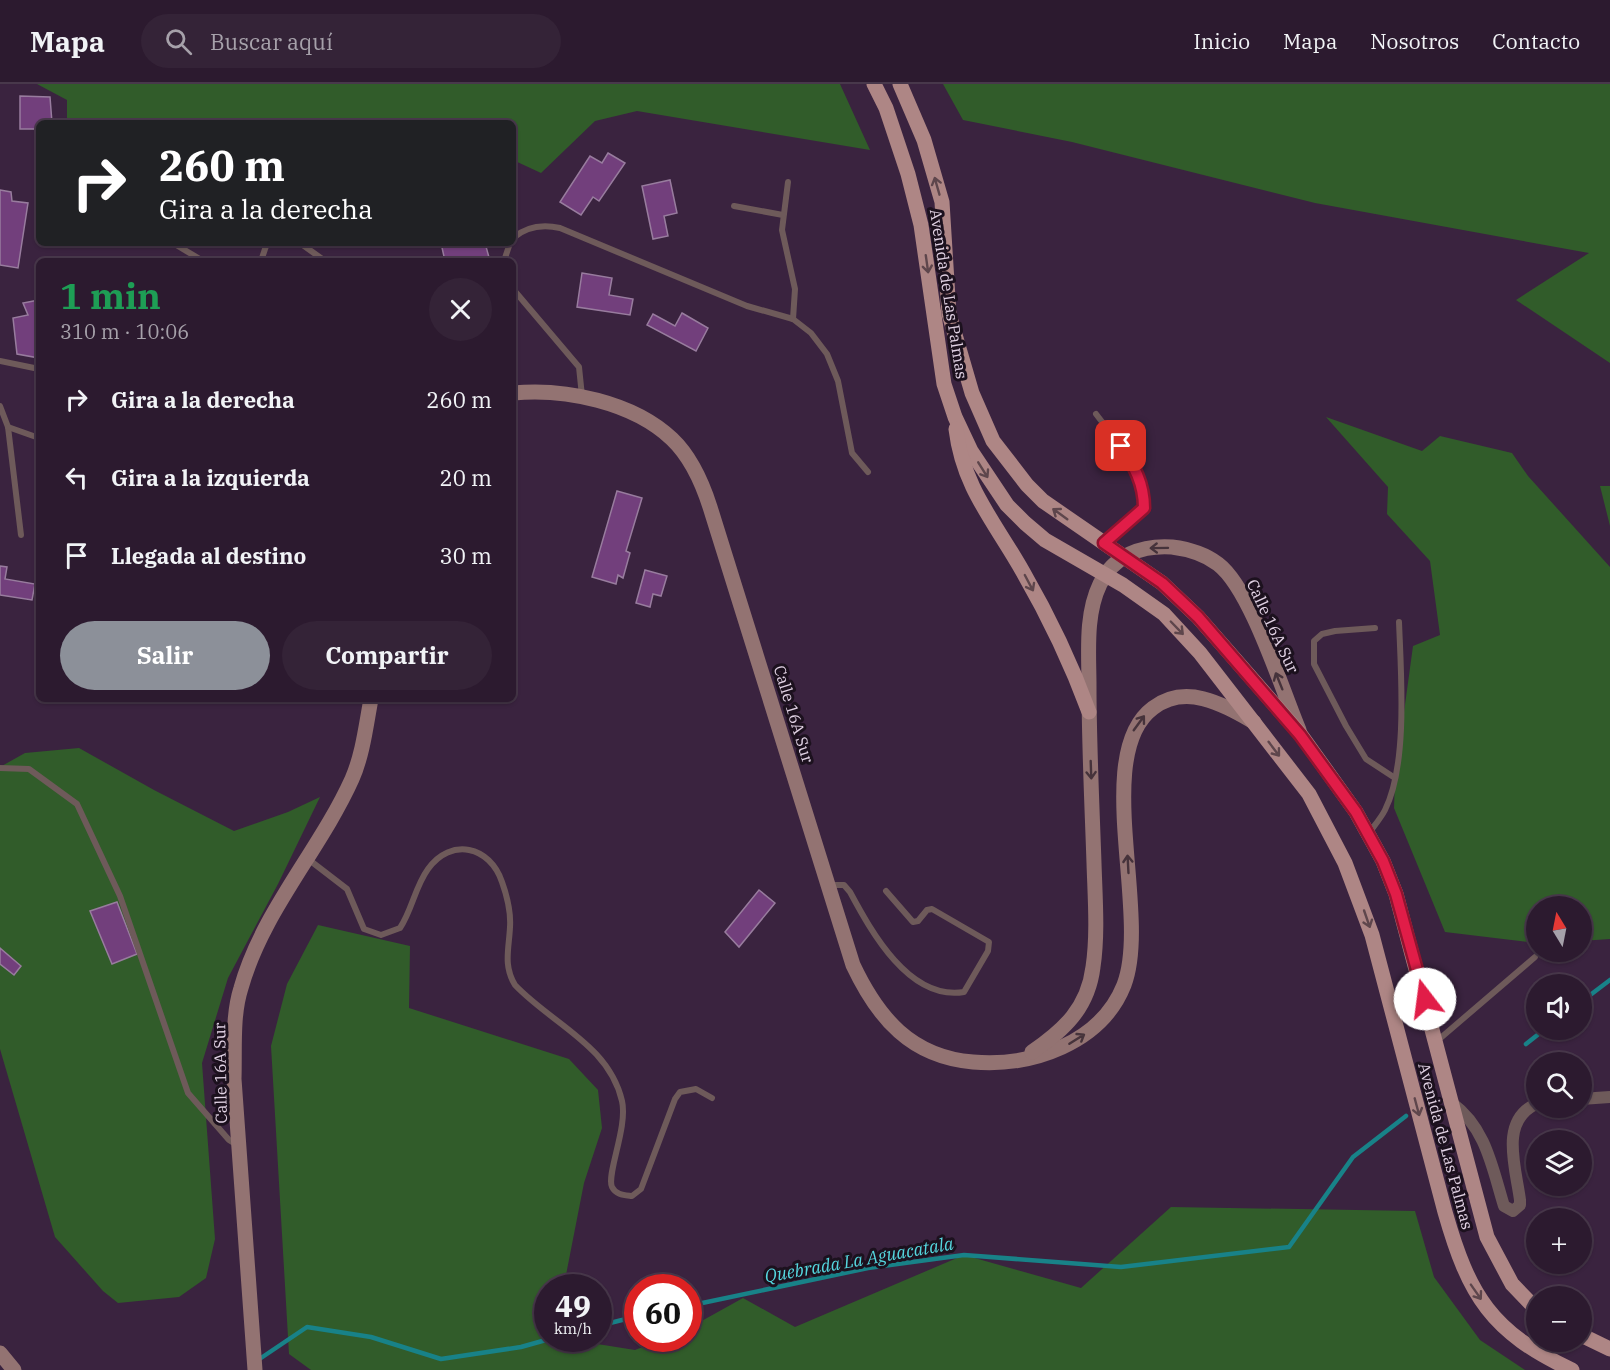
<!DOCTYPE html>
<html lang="es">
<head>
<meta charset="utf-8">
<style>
	:root { --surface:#2c1a2f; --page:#342337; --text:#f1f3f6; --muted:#a6a1aa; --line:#48384b; --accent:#8c9099 }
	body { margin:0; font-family:"IBM Plex Serif",serif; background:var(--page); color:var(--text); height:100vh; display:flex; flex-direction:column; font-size:22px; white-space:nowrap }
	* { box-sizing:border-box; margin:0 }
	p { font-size:20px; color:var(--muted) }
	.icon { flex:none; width:33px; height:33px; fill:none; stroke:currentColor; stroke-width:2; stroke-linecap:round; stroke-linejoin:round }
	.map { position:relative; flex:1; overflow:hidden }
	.panel { position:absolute; left:36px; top:174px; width:480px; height:444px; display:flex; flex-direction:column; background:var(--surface); border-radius:9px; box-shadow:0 2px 4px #0004,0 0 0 2px var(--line) }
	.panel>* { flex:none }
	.guide { position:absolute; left:36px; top:36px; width:480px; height:126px; border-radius:9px; box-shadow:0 2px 4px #0004,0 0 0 2px var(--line); background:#202124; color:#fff; overflow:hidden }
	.needle { width:39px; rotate:350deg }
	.controls { position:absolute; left:1526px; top:812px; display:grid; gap:12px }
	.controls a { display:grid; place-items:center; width:66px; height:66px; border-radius:50%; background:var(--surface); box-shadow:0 2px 4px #0004,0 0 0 2px var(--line); font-size:30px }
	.speed { position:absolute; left:534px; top:1190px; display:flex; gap:12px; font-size:30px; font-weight:700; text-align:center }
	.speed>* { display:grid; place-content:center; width:78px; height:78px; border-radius:50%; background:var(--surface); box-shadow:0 2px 4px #0004,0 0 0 2px var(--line); line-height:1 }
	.speed small { font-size:15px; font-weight:400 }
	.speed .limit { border:9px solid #d22; background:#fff; color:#111 }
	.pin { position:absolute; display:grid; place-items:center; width:51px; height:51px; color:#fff; margin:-26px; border-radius:12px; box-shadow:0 3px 9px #0006 }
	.me { position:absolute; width:66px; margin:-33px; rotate:345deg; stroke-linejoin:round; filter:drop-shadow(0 0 4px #0008) }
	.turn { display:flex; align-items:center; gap:21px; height:126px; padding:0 24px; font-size:27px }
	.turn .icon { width:78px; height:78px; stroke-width:2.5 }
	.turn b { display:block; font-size:42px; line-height:51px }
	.round { display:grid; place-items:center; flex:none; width:63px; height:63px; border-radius:32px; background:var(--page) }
	.overview { display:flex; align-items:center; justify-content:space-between; height:102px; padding:0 24px }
	h1 { font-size:36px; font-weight:700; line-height:45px; color:#1e9e55 }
	.button { display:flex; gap:12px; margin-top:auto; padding:12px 24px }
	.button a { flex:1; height:69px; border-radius:36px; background:var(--accent); color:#fff; font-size:24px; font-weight:700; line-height:69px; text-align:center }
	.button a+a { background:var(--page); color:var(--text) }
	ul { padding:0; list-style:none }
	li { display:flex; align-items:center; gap:18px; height:78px; padding:0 24px }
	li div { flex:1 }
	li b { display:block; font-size:22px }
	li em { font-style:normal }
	header { display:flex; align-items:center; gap:36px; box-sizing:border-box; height:84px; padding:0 30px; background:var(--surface); border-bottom:2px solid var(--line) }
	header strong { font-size:28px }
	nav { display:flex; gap:33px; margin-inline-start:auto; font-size:21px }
	.search { width:420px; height:54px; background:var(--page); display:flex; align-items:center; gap:15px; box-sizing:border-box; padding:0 21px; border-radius:33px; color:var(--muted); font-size:22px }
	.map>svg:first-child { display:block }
</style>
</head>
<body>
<header>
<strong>Mapa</strong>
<div class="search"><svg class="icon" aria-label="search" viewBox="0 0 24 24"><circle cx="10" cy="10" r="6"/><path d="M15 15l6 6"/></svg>Buscar aquí</div>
<nav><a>Inicio</a><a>Mapa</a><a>Nosotros</a><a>Contacto</a></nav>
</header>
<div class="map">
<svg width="1610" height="1286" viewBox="0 0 1610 1286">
	<rect width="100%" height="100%" fill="#3a233f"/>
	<!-- green -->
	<g fill="#315c2a">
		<path d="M37,0H840L870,66L637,27L595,37L541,89L513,76V39H67V16Z"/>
		<path d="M943,0H1610V279L1516,216L1589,169L1315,119L1072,58L963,36Z"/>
		<path d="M1326,333L1422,367L1440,352L1512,369L1528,392L1610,483V855L1581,857V822H1536V859L1445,848L1394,724L1395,694L1413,562L1440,551L1430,477L1387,430L1388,403Z"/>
		<path d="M1600,402H1610V442Z"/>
		<path d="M79,664L154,706L234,747L288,728L320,713L278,800L228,894L202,979L215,1155L206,1194L179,1213L118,1219L103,1207L55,1153L0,965V683L25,669Z"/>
		<path d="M318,841L410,862L409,924L569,975L598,1006L602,1044L584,1099L565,1196L568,1203H548V1254H589L591,1259L635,1266L665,1254H688L689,1244L743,1214L795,1243L964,1171L1081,1204L1171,1123L1415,1127L1434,1193L1480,1256L1525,1286H311L289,1270L271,962L287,900Z"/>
	</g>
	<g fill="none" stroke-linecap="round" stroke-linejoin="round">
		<!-- stream -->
		<g stroke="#188288" stroke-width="4.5">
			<path d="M1581,918L1610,896"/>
			<path d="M1526,960L1545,945"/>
			<path d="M688,1222L868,1184L964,1171L1121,1183L1289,1163L1353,1073L1406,1032"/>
			<path d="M598,1242L638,1232"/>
			<path d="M258,1276L307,1243L371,1253L441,1275L521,1263L553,1254"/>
		</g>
	</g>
	<!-- building -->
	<g fill="#723f7c" stroke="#987c9e" stroke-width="1.5">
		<path d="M20,12L50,13L52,39H39V45H20Z"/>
		<path d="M608,69L625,79L599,117L593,113L581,131L560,118L590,72L602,79Z"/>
		<path d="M670,96L677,129L664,132L668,152L653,155L642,102Z"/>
		<path d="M0,106L11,108L12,117L28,119L18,184L0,181Z"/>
		<path d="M441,159H485L490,177H445Z"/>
		<path d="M582,189L612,194L609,211L633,215L630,231L577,223Z"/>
		<path d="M39,216V274L17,270L13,234L28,231L23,219Z"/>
		<path d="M682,229L708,244L696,267L647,241L653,230L675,242Z"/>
		<path d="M617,407L642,414L626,467L630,469L623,494L618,491L616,500L592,493Z"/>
		<path d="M0,482L7,483L5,495L35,500L32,516L0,511Z"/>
		<path d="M645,486L667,492L661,512L653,510L650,523L636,519Z"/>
		<path d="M759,806L775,819L739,863L725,848Z"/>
		<path d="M117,818L137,870L112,880L90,827Z"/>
		<path d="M0,864L21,882L14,891L0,880Z"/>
	</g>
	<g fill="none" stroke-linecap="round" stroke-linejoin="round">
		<!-- lane -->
		<g stroke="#6e5a5a" stroke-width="6">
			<path d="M788,98L782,146L795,205L793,235"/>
			<path d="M734,122L783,131"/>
			<path d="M513,154C527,142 542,140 560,144L747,222L793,235L811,249L827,270L838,297L852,369L868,388"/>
			<path d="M173,159L203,177"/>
			<path d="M300,159L325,177"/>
			<path d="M261,177L266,162L273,159"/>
			<path d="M504,177L510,159"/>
			<path d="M513,205L579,283L582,312"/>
			<path d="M0,277L39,285"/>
			<path d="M0,322L8,343L21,451"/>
			<path d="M1096,330C1118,359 1144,386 1144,424L1105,459"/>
			<path d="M8,343L39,354"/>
			<path d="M1375,544L1335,547L1322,550L1314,557V580L1346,642L1366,675L1395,694"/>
			<path d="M0,684L29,685L77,720L120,812L188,1009L229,1056L237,1061"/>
			<path d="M1369,749C1374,742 1381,734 1385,726C1408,680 1401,590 1399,538"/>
			<path d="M308,775L347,805L364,845L381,851L400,844C412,826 415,803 428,785C451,753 490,762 502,798C507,812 511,828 510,843C509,865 503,881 515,901C552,940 609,961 622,1017C628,1043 606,1091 612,1103C616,1111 624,1111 632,1112L641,1105L675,1015L680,1008L696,1005L712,1014"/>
			<path d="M829,801H844L850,808C871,847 909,917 964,908L988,867L989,858L932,825L927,826L918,837L913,838L886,807"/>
			<path d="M1437,957L1535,873"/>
		</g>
		<!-- street -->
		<g stroke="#6e5a5a" stroke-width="12">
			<path d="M1581,1015L1610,1013"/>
			<path d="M1452,1019C1486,1044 1492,1083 1504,1122L1513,1127L1520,1121V1116C1516,1084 1499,1037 1536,1020"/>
		</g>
		<!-- secondary -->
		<g stroke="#937372" stroke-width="15">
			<path d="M513,309C565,304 633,318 672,355C691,373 702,398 710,423L853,881C878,934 911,973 973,978C1032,983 1101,959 1124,901C1151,831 1091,670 1153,624C1186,599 1222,620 1254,638"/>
			<path d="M1032,968C1064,946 1088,924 1093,883C1098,850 1095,813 1094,779C1092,720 1089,661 1089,602C1089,569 1085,531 1100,500C1114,471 1142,461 1172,463C1188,465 1205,470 1218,480C1251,505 1282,606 1299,646"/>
			<path d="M0,1269L14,1286"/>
			<path d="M255,1286L234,995C235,965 232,932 241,904C262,828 320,766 352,695C363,670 366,641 371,615"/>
		</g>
		<!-- primary -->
		<g stroke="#ae8685" stroke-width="15">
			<path d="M874,0L886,24L908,90L921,141L944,300L955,333L971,367L1007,421L1025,439L1045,456L1123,501L1164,530L1200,569L1309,710L1345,779L1372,851L1445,1128C1469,1212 1491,1248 1572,1286"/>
			<path d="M900,0L924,56L942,118L949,230L972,309L993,357L1027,401L1043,417L1162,499L1198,533L1301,651L1356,728L1383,777L1396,810L1487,1153L1512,1200L1536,1225"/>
			<path d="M956,345C963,404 995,438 1023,488C1049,533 1071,579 1089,628"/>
			<path d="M1581,1251L1610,1265"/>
		</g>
	</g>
	<!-- one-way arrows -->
	<defs><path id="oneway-shaft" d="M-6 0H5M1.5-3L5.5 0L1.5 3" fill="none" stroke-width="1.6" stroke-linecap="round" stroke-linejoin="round" transform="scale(1.5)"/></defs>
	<g stroke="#5e464c">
		<use href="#oneway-shaft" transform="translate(937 102) rotate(-106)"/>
		<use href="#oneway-shaft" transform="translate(927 180) rotate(82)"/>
		<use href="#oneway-shaft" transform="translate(983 386) rotate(58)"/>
		<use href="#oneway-shaft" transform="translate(1060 430) rotate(-144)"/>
		<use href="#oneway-shaft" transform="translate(1029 499) rotate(62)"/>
		<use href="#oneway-shaft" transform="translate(1177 544) rotate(46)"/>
		<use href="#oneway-shaft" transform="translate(1274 665) rotate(53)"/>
		<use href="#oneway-shaft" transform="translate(1367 835) rotate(71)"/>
		<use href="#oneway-shaft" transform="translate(1417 1023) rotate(75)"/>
		<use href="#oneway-shaft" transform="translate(1476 1208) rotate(55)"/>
	</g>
	<g stroke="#46333b">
		<use href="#oneway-shaft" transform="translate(1159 464) rotate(179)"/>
		<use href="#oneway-shaft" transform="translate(1279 597) rotate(-112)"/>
		<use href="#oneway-shaft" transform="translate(1139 639) rotate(-54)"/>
		<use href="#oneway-shaft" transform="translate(1091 686) rotate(88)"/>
		<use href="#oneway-shaft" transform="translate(1128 780) rotate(-93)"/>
		<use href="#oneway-shaft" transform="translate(1077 955) rotate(-32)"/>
	</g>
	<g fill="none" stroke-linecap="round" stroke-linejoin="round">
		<defs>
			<path id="route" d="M1121,362C1134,382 1144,399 1144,424L1104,459L1162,499L1198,533L1300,651L1356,728L1383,777L1396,810L1425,915"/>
		</defs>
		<!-- route casing -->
		<use href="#route" stroke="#92132f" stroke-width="15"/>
		<!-- route -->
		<use href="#route" stroke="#e11d48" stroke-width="10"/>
	</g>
	<g text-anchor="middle" stroke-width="6" stroke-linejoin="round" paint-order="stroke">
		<!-- street labels -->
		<g font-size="16" fill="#e1d2e4" stroke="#1c111e">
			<text transform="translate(949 210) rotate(81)" y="6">Avenida de Las Palmas</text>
			<text transform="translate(1273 542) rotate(65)" y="6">Calle 16A Sur</text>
			<text transform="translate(794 630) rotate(73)" y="6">Calle 16A Sur</text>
			<text transform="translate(220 989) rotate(-91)" y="6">Calle 16A Sur</text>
			<text transform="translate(1446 1062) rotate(75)" y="6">Avenida de Las Palmas</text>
		</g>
		<!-- water labels -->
		<g font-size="18" font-style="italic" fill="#55d7df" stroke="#1c111e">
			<text transform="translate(859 1176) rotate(-10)" y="6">Quebrada La Aguacatala</text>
		</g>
	</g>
</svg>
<div class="controls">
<a><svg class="needle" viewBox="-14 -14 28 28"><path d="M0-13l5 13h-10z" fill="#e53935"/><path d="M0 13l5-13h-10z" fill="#a6a1aa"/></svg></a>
<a><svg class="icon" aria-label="sound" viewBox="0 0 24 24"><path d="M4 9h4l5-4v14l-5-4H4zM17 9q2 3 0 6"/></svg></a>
<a><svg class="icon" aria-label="search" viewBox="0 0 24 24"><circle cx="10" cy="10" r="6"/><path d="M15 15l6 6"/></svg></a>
<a><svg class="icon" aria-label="layers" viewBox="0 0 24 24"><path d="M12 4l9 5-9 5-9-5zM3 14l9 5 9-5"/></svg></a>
<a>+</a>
<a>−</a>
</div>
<div class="speed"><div>49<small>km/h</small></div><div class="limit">60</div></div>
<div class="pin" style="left:1121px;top:362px;background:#d93025"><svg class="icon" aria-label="arrive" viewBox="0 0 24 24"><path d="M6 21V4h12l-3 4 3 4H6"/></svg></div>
<svg class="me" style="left:1425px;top:915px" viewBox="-20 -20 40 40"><circle r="19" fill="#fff"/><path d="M0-13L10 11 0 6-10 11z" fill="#e11d48"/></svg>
<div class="guide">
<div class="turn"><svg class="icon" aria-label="right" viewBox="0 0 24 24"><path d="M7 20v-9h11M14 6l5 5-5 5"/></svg><div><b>260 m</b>Gira a la derecha</div></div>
</div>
<section class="panel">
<div class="overview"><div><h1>1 min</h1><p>310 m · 10:06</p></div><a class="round"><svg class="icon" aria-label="close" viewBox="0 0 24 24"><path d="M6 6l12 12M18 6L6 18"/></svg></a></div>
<ul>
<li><svg class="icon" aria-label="right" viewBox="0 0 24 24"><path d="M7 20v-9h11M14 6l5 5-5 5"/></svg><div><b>Gira a la derecha</b></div><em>260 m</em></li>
<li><svg class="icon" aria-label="left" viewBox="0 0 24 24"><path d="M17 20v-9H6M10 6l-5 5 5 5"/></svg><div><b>Gira a la izquierda</b></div><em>20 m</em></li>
<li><svg class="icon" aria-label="arrive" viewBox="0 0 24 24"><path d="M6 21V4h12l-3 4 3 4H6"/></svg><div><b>Llegada al destino</b></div><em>30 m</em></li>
</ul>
<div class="button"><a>Salir</a><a>Compartir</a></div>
</section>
</div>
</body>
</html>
